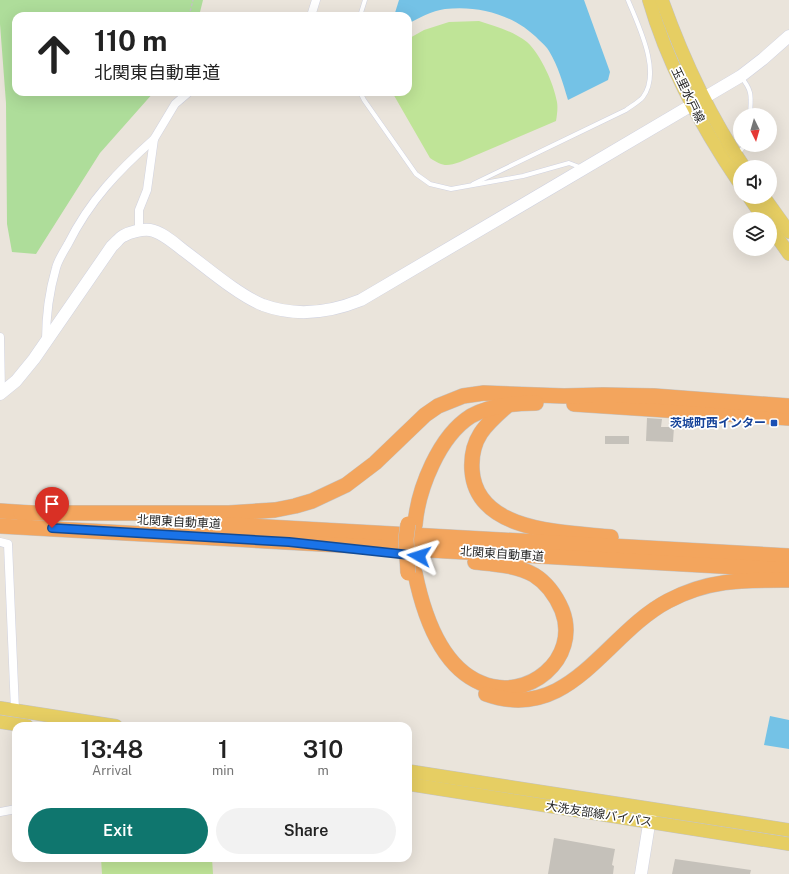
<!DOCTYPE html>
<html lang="en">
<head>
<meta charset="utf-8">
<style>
	:root { --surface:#fff; --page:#f2f2f2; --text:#222; --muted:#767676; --accent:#0f766e }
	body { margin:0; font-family:"Public Sans","Noto Sans JP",sans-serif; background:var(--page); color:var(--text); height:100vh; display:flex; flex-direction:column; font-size:15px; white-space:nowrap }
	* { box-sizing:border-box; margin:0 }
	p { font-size:13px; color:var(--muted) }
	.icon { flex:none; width:22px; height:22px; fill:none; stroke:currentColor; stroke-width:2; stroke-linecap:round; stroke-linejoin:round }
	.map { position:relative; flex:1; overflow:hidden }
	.drawer { position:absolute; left:12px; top:722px; width:400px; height:140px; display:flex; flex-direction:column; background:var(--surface); border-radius:12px; box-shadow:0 4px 16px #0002 }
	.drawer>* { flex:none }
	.hud { position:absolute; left:12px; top:12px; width:400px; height:84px; border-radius:12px; box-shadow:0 4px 16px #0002; background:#fff; color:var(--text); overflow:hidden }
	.needle { width:26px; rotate:175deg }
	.buttons { position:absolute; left:733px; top:108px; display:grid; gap:8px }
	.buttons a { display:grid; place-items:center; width:44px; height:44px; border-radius:50%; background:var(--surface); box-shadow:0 4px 16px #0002; font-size:20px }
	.pin { position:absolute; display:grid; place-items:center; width:34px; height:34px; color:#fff; margin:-41px -17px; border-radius:50% 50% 50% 0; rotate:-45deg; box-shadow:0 0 4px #0007 }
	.pin .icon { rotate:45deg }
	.me { position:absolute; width:44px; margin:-22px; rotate:276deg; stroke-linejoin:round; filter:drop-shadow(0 0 3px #0008) }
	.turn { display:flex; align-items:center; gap:14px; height:84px; padding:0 16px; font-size:18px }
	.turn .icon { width:52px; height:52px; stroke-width:2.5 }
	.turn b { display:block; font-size:28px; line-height:34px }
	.eta { display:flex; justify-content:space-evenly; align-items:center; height:68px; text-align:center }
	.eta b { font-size:24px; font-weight:600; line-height:28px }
	.button { display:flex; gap:8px; margin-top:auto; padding:8px 16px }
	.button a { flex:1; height:46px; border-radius:24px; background:var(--accent); color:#fff; font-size:16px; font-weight:600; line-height:46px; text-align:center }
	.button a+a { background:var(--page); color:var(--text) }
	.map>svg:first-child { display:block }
</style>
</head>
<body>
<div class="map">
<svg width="789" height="874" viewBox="0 0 789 874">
	<rect width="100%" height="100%" fill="#eae4db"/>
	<!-- green -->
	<path fill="#aedd9a" d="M0,0H203L199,16H16V92H154L100,153L36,254L12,252L7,224L6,103L0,24Z"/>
	<!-- pitch -->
	<g fill="#bfe497">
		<path d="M479,21C495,26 513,31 527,42C541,55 554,84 557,102C558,108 557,115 556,121L460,162C446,167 442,166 430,158L392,92H408V39L424,30L449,22Z"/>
		<path d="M101,858H212L213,874H102Z"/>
	</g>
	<!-- water -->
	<g fill="#74c2e6">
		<path d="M399,0H584L610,72L608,80L568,100C563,83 558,66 549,51C547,47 543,44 539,40C515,15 479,5 445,9C432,11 418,18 408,24V16H394Z"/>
		<path d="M770,716L789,720V749L764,745Z"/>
	</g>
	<!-- building -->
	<g fill="#c5c1ba">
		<path d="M647,418L662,419L661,427H674L673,442L646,441Z"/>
		<rect x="605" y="436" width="24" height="8"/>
		<path d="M554,838L615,849L612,865L614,866L613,874H548Z"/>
		<path d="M675,859L751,870L750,874H672Z"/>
	</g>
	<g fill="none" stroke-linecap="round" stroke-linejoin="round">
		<defs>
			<g id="lane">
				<path d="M360,16L365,0"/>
				<path d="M741,77C753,91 751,97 750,115"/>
				<path d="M360,92L364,100L416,174L430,184L451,189L523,176L569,163L582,168"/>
				<path d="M738,154L745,145"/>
				<path d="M473,184L626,110C631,106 639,102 643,97C662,72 638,25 628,0"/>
			</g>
			<g id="street">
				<path d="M311,16L316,0"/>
				<path d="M139,230V210L147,190L154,139L175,104L189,92"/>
				<path d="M0,337L1,393"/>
				<path d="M46,340C46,316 49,292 56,268C58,260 64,251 68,244C90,200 118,171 154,139"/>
				<path d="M0,542L8,544L15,710"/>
				<path d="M0,812L16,809"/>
			</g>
			<g id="secondary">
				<path d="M0,394L16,381L34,359L112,246C116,243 119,238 123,236C130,232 142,229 150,230C162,232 174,243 183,250C206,267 238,295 263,305C296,317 329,313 361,300L741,76L763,59L789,36"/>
				<path d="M641,874L651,812"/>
			</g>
			<g id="primary">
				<path d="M649,0C668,66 702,128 740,184"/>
				<path d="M662,0C683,59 709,115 744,167"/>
				<path d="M749,197L764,219"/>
				<path d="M764,197L789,232"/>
				<path d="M770,227L789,254"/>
				<path d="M0,708L116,726"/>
				<path d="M0,722L27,726"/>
				<path d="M408,771L789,830"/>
				<path d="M408,784L789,844"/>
			</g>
			<g id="highway">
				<path d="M574,404L789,418"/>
				<path d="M507,406C485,425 470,439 472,470C476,533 565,532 611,537"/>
				<path d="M0,511L31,513"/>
				<path d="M21,513H229L275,510L295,506L312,501L346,485L375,463L425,415L438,406L463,396L484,393L564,396L603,395L654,396L789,406"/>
				<path d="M197,523L789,556"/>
				<path d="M415,525C418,489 439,436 471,416C489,406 516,403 536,403"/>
				<path d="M0,526L789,570"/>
				<path d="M415,573C423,612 440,666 481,683C527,703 581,659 562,610C556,596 547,583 534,575C516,565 494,564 475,562"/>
				<path d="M486,694C570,724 605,634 668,601C709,579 744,580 789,580"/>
			</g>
		</defs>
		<!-- lane casing -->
		<use href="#lane" stroke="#d0d2e0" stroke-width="5"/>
		<!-- street casing -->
		<use href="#street" stroke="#d0d2e0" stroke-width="9"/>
		<!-- secondary casing -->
		<use href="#secondary" stroke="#d0d2e0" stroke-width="13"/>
		<!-- primary casing -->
		<use href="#primary" stroke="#c3c3c3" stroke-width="14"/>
		<!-- highway casing -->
		<use href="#highway" stroke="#c3c3c3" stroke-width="16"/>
		<!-- path -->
		<path stroke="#c3c3c3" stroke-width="1.5" stroke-dasharray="3 2" stroke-linecap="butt" d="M189,16L193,0"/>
		<!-- lane -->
		<use href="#lane" stroke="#fff" stroke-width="4"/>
		<!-- street -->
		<use href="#street" stroke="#fff" stroke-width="8"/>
		<!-- secondary -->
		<use href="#secondary" stroke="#fff" stroke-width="12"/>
		<!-- primary -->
		<use href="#primary" stroke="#e6ce63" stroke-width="13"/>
		<!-- highway -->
		<use href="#highway" stroke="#f3a55d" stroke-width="15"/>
		<defs>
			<path id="highway-bridge" d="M408,573L406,539L408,524"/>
		</defs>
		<!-- highway-bridge casing -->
		<use href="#highway-bridge" stroke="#c3c3c3" stroke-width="16" stroke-linecap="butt"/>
		<!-- highway-bridge -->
		<use href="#highway-bridge" stroke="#f3a55d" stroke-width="15"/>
	</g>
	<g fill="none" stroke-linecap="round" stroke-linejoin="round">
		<defs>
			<path id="route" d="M52,528L289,542L419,556"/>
		</defs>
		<!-- route casing -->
		<use href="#route" stroke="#114b97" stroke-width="10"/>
		<!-- route -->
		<use href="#route" stroke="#1a73e8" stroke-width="7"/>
	</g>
	<!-- markers -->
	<rect fill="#1a4fb4" stroke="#fff" stroke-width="1.5" x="770" y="419" width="8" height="8" rx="2"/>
	<g text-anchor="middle" stroke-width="3.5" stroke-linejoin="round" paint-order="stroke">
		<!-- street labels -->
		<g font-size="12" fill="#282828" stroke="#fff">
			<text transform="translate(688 95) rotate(64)" y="4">玉里水戸線</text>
			<text transform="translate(179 522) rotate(3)" y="4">北関東自動車道</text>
			<text transform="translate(502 554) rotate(4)" y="4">北関東自動車道</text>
			<text transform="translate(599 814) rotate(9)" y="4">大洗友部線バイパス</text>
		</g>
		<!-- transit labels -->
		<g font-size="12" font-weight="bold" fill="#164399" stroke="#fff" text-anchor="end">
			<text x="766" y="427">茨城町西インター</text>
		</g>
	</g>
</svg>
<div class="buttons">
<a><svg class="needle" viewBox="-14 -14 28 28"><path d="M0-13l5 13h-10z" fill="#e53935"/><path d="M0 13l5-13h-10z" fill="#767676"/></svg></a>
<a><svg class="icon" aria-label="sound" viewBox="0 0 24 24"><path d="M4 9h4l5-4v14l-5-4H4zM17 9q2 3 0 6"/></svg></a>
<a><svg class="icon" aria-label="layers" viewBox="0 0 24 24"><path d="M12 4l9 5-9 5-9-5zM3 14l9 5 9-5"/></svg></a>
</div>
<div class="pin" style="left:52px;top:528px;background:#d93025"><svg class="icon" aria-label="arrive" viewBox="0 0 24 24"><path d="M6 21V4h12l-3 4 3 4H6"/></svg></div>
<svg class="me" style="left:419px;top:556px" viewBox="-20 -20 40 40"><path d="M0-17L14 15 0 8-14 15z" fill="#1a73e8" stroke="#fff" stroke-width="4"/></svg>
<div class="hud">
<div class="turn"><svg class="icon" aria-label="ahead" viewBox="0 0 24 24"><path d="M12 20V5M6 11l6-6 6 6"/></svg><div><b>110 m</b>北関東自動車道</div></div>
</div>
<section class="drawer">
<div class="eta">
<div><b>13:48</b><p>Arrival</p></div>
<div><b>1</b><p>min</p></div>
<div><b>310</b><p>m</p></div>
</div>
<div class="button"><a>Exit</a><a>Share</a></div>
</section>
</div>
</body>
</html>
